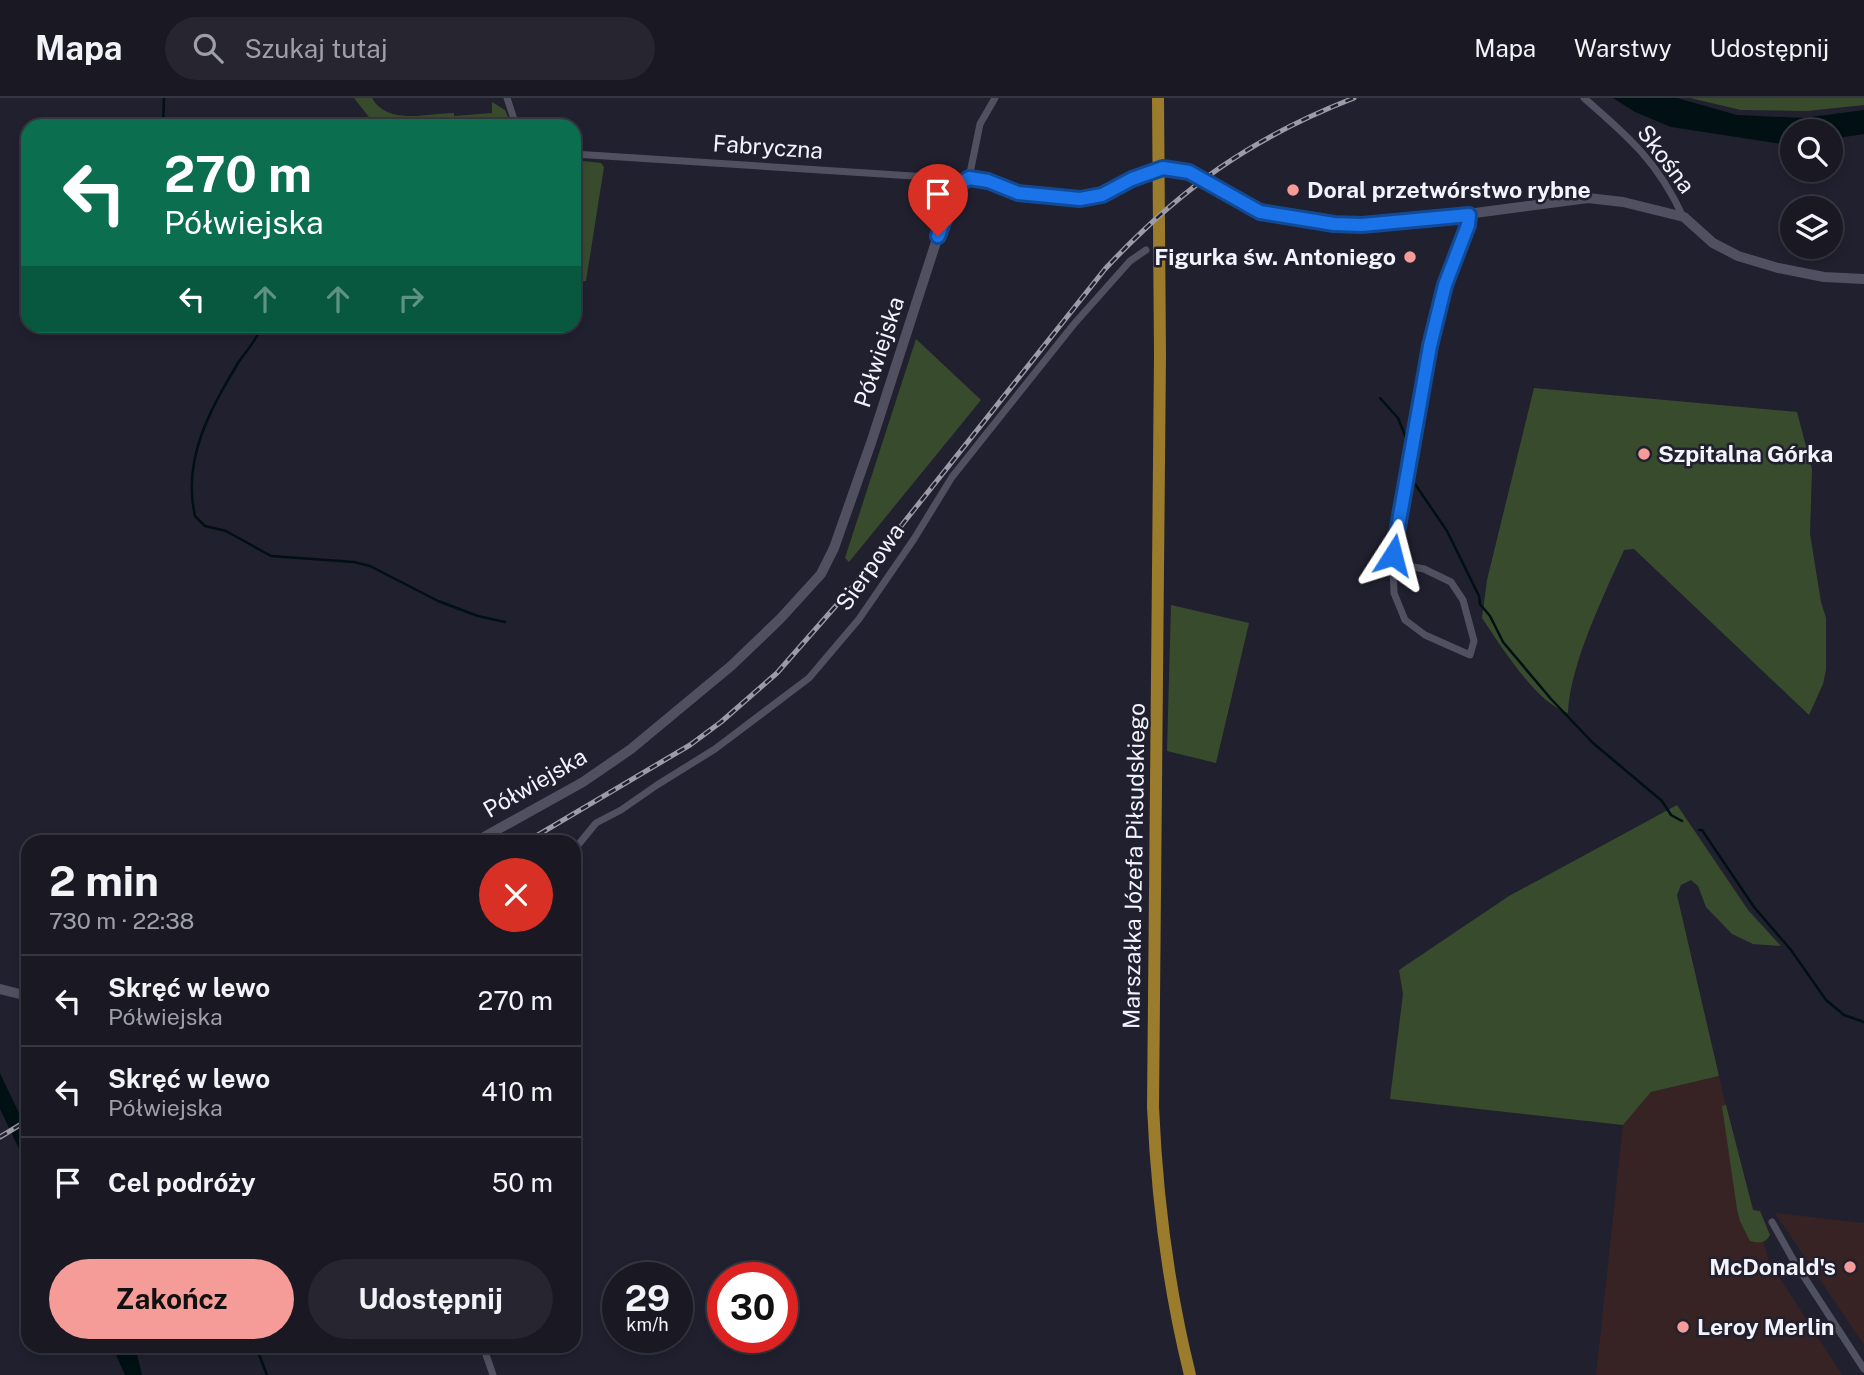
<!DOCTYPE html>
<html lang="pl">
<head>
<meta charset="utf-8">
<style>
	:root { --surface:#191823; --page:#262530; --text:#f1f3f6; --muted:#9fa0a6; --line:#373741; --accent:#f59b98 }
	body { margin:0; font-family:"Public Sans",sans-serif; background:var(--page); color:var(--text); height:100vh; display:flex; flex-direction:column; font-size:26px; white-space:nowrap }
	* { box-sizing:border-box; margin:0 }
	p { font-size:23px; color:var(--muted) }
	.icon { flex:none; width:38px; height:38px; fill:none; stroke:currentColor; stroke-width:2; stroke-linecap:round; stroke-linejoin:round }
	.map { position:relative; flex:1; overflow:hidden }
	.panel { position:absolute; left:21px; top:737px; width:560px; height:518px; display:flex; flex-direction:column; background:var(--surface); border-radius:21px; box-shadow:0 4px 10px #0003,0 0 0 2px var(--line) }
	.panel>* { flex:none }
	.banner { position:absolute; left:21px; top:21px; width:560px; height:214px; border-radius:21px; box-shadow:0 4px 10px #0003,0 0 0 2px var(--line); background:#0b6e4f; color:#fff; overflow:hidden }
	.controls { position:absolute; left:1780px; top:21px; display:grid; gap:14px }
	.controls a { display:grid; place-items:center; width:63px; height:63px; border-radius:50%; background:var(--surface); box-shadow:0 4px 10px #0003,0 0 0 2px var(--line); font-size:35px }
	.speed { position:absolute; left:602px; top:1164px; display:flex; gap:14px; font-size:35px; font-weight:700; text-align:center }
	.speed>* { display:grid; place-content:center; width:91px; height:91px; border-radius:50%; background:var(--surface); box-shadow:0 4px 10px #0003,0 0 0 2px var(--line); line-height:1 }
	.speed small { font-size:18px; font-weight:400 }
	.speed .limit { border:10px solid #d22; background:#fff; color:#111 }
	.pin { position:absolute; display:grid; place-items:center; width:60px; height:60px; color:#fff; margin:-72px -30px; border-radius:50% 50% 50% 0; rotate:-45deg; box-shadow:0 0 7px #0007 }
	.pin .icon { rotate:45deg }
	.me { position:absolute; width:77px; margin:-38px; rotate:9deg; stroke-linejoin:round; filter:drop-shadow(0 0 5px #0008) }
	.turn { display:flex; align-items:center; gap:24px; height:147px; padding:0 28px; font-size:32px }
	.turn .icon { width:91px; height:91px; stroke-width:2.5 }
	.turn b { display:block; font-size:49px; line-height:60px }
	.lanes { display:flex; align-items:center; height:66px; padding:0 28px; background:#0003; justify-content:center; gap:35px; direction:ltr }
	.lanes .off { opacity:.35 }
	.round { display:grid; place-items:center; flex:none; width:74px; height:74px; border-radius:37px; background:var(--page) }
	.head { display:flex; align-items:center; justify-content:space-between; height:119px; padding:0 28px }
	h1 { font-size:42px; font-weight:700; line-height:52px }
	.cta { display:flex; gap:14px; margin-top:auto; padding:14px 28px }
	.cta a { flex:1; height:80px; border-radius:42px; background:var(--accent); color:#111; font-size:28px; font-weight:700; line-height:80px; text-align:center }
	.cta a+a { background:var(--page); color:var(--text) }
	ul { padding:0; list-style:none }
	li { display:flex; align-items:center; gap:21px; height:91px; padding:0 28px; border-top:2px solid var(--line) }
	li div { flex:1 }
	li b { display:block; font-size:26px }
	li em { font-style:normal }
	header { display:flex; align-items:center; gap:42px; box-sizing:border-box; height:98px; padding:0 35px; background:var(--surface); border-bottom:2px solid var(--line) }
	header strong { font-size:33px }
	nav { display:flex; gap:38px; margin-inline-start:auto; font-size:24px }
	.search { width:490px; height:63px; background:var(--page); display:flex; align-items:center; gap:18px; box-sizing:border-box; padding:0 24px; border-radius:38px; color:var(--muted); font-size:26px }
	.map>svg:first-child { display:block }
</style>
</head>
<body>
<header>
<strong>Mapa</strong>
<div class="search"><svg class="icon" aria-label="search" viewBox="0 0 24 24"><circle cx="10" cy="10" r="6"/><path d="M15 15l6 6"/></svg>Szukaj tutaj</div>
<nav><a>Mapa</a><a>Warstwy</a><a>Udostępnij</a></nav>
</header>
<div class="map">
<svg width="1864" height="1277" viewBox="0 0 1864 1277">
	<rect width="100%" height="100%" fill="#21202f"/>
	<!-- commercial -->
	<g fill="#372324">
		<path d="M1719,978L1739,1064L1769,1163L1842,1277H1596L1623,1027L1651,994Z"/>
		<path d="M1775,1115L1864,1125V1247Z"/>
	</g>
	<!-- green -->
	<g fill="#394b2d">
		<path d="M354,0H372C388,28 427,15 454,15V18L492,15V4L505,12L512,28H376Z"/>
		<path d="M1690,0H1864V7L1807,13L1741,12Z"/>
		<path d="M574,62L601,65L604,69L586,183L574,184Z"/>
		<path d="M916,241L981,302L849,464L845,460Z"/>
		<path d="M1534,290L1797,314L1812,371L1810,436L1821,504L1826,520V572L1823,586L1809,617L1634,451L1624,452C1604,497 1570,566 1568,615C1536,605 1501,548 1482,520L1487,482Z"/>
		<path d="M1171,507L1249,525L1216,665L1167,653Z"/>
		<path d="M1677,707L1748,812L1781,848L1753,846L1732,836L1706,809L1698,788L1691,782L1681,787L1677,797L1719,978L1651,994L1623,1027L1390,1001L1403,896L1399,872L1509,798Z"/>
		<path d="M1726,1007L1753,1112L1760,1113L1770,1137C1765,1146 1759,1145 1750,1143L1740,1123L1737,1111L1722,1008Z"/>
	</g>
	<!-- water -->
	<g fill="#001013">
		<path d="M1613,0H1677L1737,17L1803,20L1864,12V36L1831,41L1830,33H1792V46L1788,47L1671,29L1635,14Z"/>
		<path d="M0,975L28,1034V1070L0,1011Z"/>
		<path d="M112,1248H135L142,1277H125Z"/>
	</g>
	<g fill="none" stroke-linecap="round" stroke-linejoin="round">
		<!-- stream -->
		<g stroke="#001013" stroke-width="2.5">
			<path d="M163,28L164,0"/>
			<path d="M261,228C258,241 246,253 238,265C210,312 182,361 195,418L205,428L226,433L271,458L354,464L370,468L438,503L478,518L505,524"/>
			<path d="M1380,300L1398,320L1408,345"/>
			<path d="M1415,386L1447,433L1479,498L1480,506L1490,518L1503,544L1551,601L1593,645L1662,703L1671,717L1682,723"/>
			<path d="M1699,732H1702L1754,809L1791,852L1826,902L1844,917L1864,924"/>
			<path d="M258,1254L267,1277"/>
		</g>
		<!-- street -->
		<g stroke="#505060" stroke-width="7">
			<path d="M507,0L514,21L519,28"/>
			<path d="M1584,0C1628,38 1659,65 1683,119"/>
			<path d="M574,56L944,80L958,87"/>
			<path d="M969,80L980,26L995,0"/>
			<path d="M1393,465L1424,471L1451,484L1463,502L1474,543L1470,557L1425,537L1405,522L1394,495L1393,465L1402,403L1431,248L1445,187L1468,127L1469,117"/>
			<path d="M574,752L596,725L621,712L657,687L715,651L809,580L859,521L914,441L952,379L1074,226L1130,163L1146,152"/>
			<path d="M1772,1124L1795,1165L1864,1271"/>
			<path d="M483,1248L493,1277"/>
		</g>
		<!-- secondary -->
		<g stroke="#505060" stroke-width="10">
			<path d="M475,744L583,684L631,651L731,568L780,521L821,476L834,450L872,342L946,113C950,102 954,86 965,82C970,80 976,81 981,82C994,84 1005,91 1017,94C1036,100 1057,100 1076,101C1118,103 1143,60 1189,74L1260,114L1334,126L1362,127L1422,122L1588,100L1623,104L1684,119L1713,145L1738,158L1778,170L1824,179L1864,181"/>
			<path d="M0,891L28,898"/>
		</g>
		<!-- highway -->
		<path stroke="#9a7c2c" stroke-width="12" d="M1158,0L1160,257L1153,1009C1157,1100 1168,1189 1190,1277"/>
		<defs>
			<g id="rail">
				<path d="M526,744L690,647L721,624L777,575L855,486L1105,171C1181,90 1251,40 1354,0"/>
				<path d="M0,1039L28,1022"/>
			</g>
		</defs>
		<!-- rail casing -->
		<use href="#rail" stroke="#9c9ba7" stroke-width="5"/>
		<!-- rail -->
		<use href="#rail" stroke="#21202f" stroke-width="2.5" stroke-dasharray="8" stroke-linecap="butt"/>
	</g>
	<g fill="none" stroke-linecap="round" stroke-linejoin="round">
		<defs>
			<path id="route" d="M938,138L953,96L958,87L969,80L988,83L1018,95L1080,101L1102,97L1132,81L1163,70L1189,74L1260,114L1334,126L1362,127L1469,117L1468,127L1445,187L1430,248L1393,457"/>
		</defs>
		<!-- route casing -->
		<use href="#route" stroke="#114b97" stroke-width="18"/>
		<!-- route -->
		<use href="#route" stroke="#1a73e8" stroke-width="12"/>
	</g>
	<!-- markers -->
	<g fill="#f59b98" stroke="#21202f" stroke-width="2.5">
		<circle cx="1293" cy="92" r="7"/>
		<circle cx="1410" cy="159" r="7"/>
		<circle cx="1644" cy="356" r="7"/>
		<circle cx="1850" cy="1169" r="7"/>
		<circle cx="1683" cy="1229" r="7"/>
	</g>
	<g text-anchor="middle" stroke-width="5" stroke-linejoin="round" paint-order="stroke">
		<!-- street labels -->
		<g font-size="23" fill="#f3f3fd" stroke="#21202f">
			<text transform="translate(768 49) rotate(4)" y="8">Fabryczna</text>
			<text transform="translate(1666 61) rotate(53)" y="8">Skośna</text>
			<text transform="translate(879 254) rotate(-72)" y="8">Półwiejska</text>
			<text transform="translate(870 469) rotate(-55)" y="8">Sierpowa</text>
			<text transform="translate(535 685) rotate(-30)" y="8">Półwiejska</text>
			<text transform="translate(1134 768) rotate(-89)" y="8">Marszałka Józefa Piłsudskiego</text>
		</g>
		<!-- poi labels -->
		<g font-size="23" font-weight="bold" fill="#f3f3fd" stroke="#21202f" text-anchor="start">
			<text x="1307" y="100">Doral przetwórstwo rybne</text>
			<text x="1396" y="167" text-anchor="end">Figurka św. Antoniego</text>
			<text x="1658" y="364">Szpitalna Górka</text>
			<text x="1836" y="1177" text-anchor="end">McDonald's</text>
			<text x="1697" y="1237">Leroy Merlin</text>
		</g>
	</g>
</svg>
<div class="controls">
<a><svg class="icon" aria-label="search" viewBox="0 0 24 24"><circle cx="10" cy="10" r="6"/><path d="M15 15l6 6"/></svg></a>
<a><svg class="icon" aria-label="layers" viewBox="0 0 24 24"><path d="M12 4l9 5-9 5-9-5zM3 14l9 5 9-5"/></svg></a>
</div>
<div class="speed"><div>29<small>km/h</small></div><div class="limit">30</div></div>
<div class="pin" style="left:938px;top:138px;background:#d93025"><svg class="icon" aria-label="arrive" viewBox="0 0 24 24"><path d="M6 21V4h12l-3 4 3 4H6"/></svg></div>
<svg class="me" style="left:1393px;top:457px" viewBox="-20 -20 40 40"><path d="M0-17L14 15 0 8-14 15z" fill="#1a73e8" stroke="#fff" stroke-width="4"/></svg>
<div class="banner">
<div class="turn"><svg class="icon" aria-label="left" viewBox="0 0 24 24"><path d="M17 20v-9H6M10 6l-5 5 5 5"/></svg><div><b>270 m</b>Półwiejska</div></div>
<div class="lanes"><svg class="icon" aria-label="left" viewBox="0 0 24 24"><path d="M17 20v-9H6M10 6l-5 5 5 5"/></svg><svg class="icon off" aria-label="ahead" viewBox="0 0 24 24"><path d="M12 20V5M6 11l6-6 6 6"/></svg><svg class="icon off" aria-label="ahead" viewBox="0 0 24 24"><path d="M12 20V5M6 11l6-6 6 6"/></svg><svg class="icon off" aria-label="right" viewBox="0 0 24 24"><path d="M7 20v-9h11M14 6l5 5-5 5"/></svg></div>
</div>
<section class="panel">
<div class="head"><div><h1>2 min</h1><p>730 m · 22:38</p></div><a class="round" style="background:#d93025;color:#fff"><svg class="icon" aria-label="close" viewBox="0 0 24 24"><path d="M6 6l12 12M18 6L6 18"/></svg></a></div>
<ul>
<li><svg class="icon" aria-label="left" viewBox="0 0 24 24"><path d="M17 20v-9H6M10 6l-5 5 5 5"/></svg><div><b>Skręć w lewo</b><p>Półwiejska</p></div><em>270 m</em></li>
<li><svg class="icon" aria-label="left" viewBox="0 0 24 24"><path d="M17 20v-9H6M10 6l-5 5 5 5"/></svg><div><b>Skręć w lewo</b><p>Półwiejska</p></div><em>410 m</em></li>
<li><svg class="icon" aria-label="arrive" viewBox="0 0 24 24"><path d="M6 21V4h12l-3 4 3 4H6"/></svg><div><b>Cel podróży</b></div><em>50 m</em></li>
</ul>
<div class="cta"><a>Zakończ</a><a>Udostępnij</a></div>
</section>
</div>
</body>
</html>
